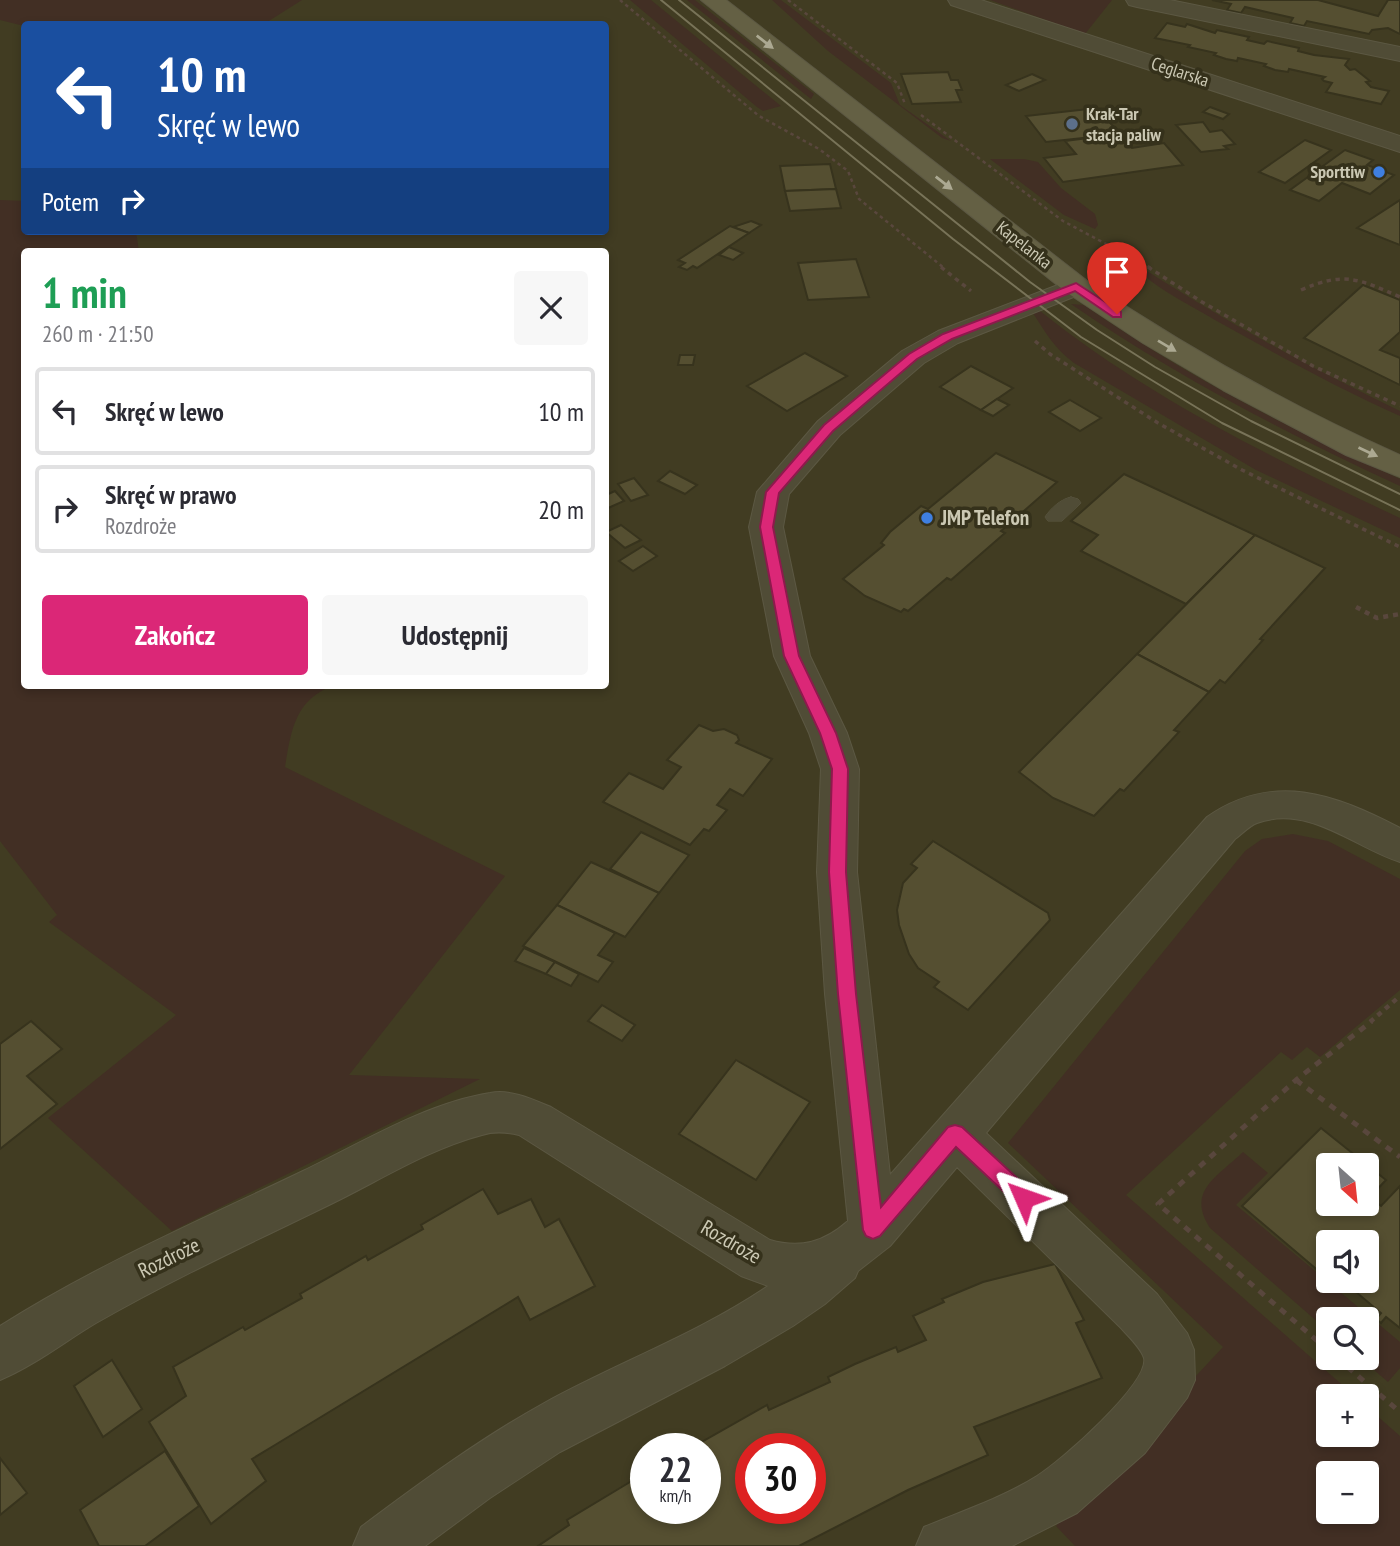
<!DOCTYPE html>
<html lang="pl">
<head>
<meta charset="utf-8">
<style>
	:root { --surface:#fff; --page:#f7f7f7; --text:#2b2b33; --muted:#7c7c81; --line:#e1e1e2; --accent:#db2777 }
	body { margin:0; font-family:"PT Sans Narrow",sans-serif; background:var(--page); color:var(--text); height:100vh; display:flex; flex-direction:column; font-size:26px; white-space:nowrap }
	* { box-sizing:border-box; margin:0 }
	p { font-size:23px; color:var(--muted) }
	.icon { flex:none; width:38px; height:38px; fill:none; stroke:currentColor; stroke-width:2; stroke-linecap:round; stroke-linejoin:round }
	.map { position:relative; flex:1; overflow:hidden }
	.panel { position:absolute; left:21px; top:248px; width:588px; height:441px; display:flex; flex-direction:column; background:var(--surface); border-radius:7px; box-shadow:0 4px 10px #0003 }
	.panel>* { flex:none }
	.banner { position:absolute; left:21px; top:21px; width:588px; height:214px; border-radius:7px; box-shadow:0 4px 10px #0003; background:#1a4fa0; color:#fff; overflow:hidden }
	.needle { width:46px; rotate:153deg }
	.fabs { position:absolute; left:1316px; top:1153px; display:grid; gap:14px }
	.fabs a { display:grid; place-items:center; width:63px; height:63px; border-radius:7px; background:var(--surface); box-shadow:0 4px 10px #0003; font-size:35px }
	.speed { position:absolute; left:630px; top:1433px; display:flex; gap:14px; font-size:35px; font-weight:700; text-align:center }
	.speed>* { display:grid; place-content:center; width:91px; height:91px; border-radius:50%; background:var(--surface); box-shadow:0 4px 10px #0003; line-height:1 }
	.speed small { font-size:18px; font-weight:400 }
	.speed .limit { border:10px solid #d22; background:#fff; color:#111 }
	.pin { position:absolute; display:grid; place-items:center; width:60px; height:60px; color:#fff; margin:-72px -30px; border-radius:50% 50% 50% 0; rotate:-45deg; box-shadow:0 0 7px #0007 }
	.pin .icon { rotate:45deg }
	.me { position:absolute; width:77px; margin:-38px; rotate:313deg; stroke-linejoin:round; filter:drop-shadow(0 0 5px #0008) }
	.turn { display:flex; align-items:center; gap:24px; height:147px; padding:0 21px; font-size:32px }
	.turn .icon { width:91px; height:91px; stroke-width:2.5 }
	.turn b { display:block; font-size:49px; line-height:60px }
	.then { display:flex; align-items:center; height:66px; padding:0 21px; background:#0003; gap:14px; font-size:26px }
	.round { display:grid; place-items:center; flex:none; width:74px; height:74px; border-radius:7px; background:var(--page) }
	.headline { display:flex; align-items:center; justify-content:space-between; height:119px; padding:0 21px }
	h1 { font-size:42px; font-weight:800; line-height:52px; color:#1e9e55 }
	.action { display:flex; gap:14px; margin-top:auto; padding:14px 21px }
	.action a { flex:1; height:80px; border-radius:7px; background:var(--accent); color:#fff; font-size:28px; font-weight:800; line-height:80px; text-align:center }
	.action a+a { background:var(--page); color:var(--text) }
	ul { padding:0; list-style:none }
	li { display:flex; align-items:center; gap:21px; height:88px; margin:0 14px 10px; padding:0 7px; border:4px solid var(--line); border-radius:7px }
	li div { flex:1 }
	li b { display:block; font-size:26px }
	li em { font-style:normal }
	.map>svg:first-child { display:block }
</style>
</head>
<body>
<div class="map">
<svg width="1400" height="1546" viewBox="0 0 1400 1546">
	<rect width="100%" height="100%" fill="#413c22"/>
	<!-- green -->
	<g fill="#422f24" fill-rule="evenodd">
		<path d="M0,0H302L264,24L24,26L0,20Z"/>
		<path d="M630,0H651L781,106L763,111L757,107Z"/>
		<path d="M687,0H695L814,94L811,99Z"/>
		<path d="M772,0H781L891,83L900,105L951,141L942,138L828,51Z"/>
		<path d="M990,0H1112L1085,34Z"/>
		<path d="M990,159H1024L1038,162L1061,188L1095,214L1098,225L1095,229L1064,215Z"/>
		<path d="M0,200L24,201V231H136L139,252H24V686H333C295,699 291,731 285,767L505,876L349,1075L480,1079L172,1231L48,1118L176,1015L49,922L57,915L0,841Z"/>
		<path d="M1128,259C1216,316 1306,366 1400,411V416C1337,388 1276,354 1215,320C1190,305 1145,283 1128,259Z"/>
		<path d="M1071,304L1084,305C1183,374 1290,430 1400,479V486C1286,433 1175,376 1071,304Z"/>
		<path d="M1040,311C1149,398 1274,459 1400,518V538L1256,470L1074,363C1055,349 1045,332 1033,313Z"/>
		<path d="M1293,834L1328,841L1400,879V990L1320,1057L1307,1047L1292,1060L1281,1052L1126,1195L1355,1396H1328V1435H1367V1407L1400,1436V1546H1075L1056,1526L1223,1347L1008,1143L1245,851L1262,839ZM1328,1474H1367V1512H1328Z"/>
		<path d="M1243,1152L1268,1173L1236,1205L1400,1342V1368L1388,1382L1360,1358H1367V1320H1328V1331L1210,1228C1186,1191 1217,1177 1243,1152Z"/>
	</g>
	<!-- building -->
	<g fill="#554f31" stroke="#37331d" stroke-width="2" fill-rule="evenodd">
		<path d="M1212,0H1318L1378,16L1388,0H1400V34L1388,28L1372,30L1369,34L1307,21L1304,26L1290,23L1293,18L1245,7L1241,13L1227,10L1231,4Z"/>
		<path d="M1167,23L1185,27L1187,24L1215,33L1217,30L1249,37L1247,40L1264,44L1267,41L1299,48L1298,51L1314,55L1349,59L1345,65L1350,70L1355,69L1370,81L1366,82L1371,87L1389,91L1381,104L1326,92L1332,83L1324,81L1322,79L1325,77L1289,69L1288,72L1275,70L1264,66L1266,64L1238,58L1237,61L1226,59L1214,55L1216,53L1188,47L1190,45L1155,38Z"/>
		<path d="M948,72L951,80H958L962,90H956L961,102L912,104L901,74Z"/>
		<path d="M1032,74L1045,80L1019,91L1006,85Z"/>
		<path d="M1128,107L1135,116L1122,117L1114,108Z"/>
		<path d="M1210,107L1229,114L1223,119L1203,112Z"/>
		<path d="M1097,108L1120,134L1046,142L1026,116Z"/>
		<path d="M1203,122L1210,132L1222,130L1235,144L1224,146L1228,149L1201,152L1176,125Z"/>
		<path d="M1119,134L1132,148L1164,143L1183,165L1063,182L1044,158L1076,154L1065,141Z"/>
		<path d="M1305,140L1331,150L1285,183L1259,172Z"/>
		<path d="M1345,150L1373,160L1367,165L1394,175L1370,194L1342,183L1319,201L1290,190Z"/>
		<path d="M830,164L836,189L785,191L780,166Z"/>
		<path d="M836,189L841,208L790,211L785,191Z"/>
		<path d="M1400,200V245L1357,228Z"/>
		<path d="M751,221L761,225L749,233L733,227Z"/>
		<path d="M730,226L749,233L697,268L693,266L687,270L679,267L685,263L678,260Z"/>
		<path d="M729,247L743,253L733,260L719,255Z"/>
		<path d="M856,259L869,297L808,300L798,263Z"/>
		<path d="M1363,285L1400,300V332L1380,350L1400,358V385L1304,338Z"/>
		<path d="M805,353L847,376L787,411L747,386Z"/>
		<path d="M680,355H695L693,365H678Z"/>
		<path d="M971,366L1013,388L981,410L940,387Z"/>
		<path d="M997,399L1009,405L993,416L981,410Z"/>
		<path d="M1070,400L1101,418L1080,431L1049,412Z"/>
		<path d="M996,453L1057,482L1001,531L1005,533L951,580L947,578L908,611L904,609L901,612L865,596L843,579L884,545L881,543L890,532L921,506L928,509Z"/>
		<path d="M670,471L697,485L685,494L658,481Z"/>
		<path d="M1124,474L1255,535L1186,604L1081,551L1098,535L1071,521Z"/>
		<path d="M634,478L648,495L631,501L618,484Z"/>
		<path d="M615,491L624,501L606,509V495Z"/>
		<path d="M621,525L641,540L625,548L606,532Z"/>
		<path d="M1255,535L1325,568L1260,639L1263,640L1225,683L1220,680L1209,692L1137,654Z"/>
		<path d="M643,546L657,556L633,571L619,561Z"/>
		<path d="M1137,654L1209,692L1174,730L1179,732L1124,791L1120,789L1094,816L1053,798L1019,772Z"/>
		<path d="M699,725L713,731L724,729L737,735L739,740L736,743L772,759L743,796L730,789L717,805L727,810L709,831L704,829L690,845L603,802L629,773L663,789L681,767L667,760Z"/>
		<path d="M641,832L689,855L659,893L610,869Z"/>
		<path d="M933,841L1048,913L1050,920L968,1010L934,987L939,982L918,968L909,954L899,925L897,910L903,883L917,868L911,864Z"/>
		<path d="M591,862L659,893L625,937L557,905Z"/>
		<path d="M557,905L615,933L598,955L613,962L598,982L523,946Z"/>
		<path d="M524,948L555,962L546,974L515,961Z"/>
		<path d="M555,962L579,974L571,986L546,974Z"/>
		<path d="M602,1005L635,1025L622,1041L588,1021Z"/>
		<path d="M31,1021L62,1049L27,1076L57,1104L0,1149V1044Z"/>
		<path d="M736,1060L810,1102L756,1180L679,1134Z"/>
		<path d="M1321,1128L1386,1180L1370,1197L1381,1206L1400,1186V1328L1386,1317L1381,1323L1376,1319L1381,1313L1343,1281H1367V1242H1328V1279L1242,1206ZM1328,1166H1367V1204H1328Z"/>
		<path d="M483,1189L498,1214L531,1199L545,1227L559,1219L595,1286L530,1320L518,1297L275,1445L252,1459L266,1481L211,1524L149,1422L186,1396L173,1367L243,1327L245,1330L302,1298L300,1294L366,1256L368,1260L423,1229L421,1225Z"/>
		<path d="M1055,1264L1084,1320L1076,1323L1102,1378L974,1427L988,1455L908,1490L799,1546H538L569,1525L567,1520L635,1479L638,1484L646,1479V1508H705V1449H697L702,1447L700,1443L767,1405L769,1410L830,1382L828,1377L855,1364L896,1347L898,1352L926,1340L913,1316L944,1302L942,1299L983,1282ZM751,1449H810V1508H751Z"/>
		<path d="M112,1360L142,1409L103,1437L74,1386Z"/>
		<path d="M165,1451L199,1506L145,1546H99L80,1510Z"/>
		<path d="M0,1458L27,1493L0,1515Z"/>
	</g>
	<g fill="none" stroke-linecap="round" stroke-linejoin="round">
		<defs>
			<path id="service" d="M1071,497L1078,499L1081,503L1062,521H1048L1045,517C1051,508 1061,499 1071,497Z"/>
			<g id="minor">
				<path d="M948,0H981L1400,136V152L951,5Z"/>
				<path d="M1126,0H1170L1400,47V61L1137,7L1129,5Z"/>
				<path d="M1076,278L1086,280L1090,286L1086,292L958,343L924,363L840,435L789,494L783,527L810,656L847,733L859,769L857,872L890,1175L1207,817C1273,771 1335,794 1400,828V862C1355,848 1309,804 1257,823C1249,826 1242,834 1235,839L986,1133L1157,1294L1187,1333L1194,1350L1195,1380L1187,1398L1145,1453L1077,1513L1012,1546H916L924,1527C962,1511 1002,1498 1037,1476C1059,1463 1150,1383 1144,1358C1141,1348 1128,1336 1121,1328L957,1167L890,1246L858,1271L855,1278L825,1304L793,1326L725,1366L560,1452L490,1498L425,1546H353L361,1527C421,1482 481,1438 546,1402C619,1362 699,1333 768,1286L741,1276L519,1135C506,1132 495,1131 482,1135C429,1149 382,1179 333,1203C253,1242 173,1279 96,1323C64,1342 34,1366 0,1380V1326C96,1265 201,1220 303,1171C361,1143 426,1103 490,1093C511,1089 532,1099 551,1107L770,1240C801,1249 824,1242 848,1221L825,994L817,872L821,769L809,733L774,656L749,527L757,492L818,421L902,351L938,331Z"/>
			</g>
			<path id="secondary" d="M701,0H726L1086,280C1186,347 1290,406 1400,455V477L1346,455L1223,390L1143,343L1066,292Z"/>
		</defs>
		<!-- service casing -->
		<use href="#service" stroke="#5c5843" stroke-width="1"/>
		<!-- minor casing -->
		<use href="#minor" stroke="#5c5843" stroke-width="2"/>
		<!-- secondary casing -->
		<use href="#secondary" stroke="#5c5843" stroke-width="2"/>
		<!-- path-far3 -->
		<g stroke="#59473d" stroke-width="2.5" stroke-dasharray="3.5 3.5" stroke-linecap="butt">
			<path d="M620,0L759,116L819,149L848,171L859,199L944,268"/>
			<path d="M788,0L897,83L905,104"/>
			<path d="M921,115L1063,221L1151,268"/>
		</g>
		<!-- path-far2 -->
		<g stroke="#59473d" stroke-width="3.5" stroke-dasharray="4.5 4.5" stroke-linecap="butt">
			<path d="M941,267L971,291"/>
			<path d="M1148,267L1202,302L1313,366L1400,406"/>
			<path d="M1301,290C1344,271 1359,279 1400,297"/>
			<path d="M1035,341L1050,354L1158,423L1242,470L1400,547"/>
		</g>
		<!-- path-far1 -->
		<g stroke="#59473d" stroke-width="4.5" stroke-dasharray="5 5" stroke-linecap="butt">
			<path d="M1356,607L1377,618L1400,614"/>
			<path d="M1370,1022L1400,996"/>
		</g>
		<!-- path -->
		<g stroke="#59473d" stroke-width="5" stroke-dasharray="7 7" stroke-linecap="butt">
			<path d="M1296,1080L1400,1157"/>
			<path d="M1328,1350L1158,1204L1296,1080L1372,1021"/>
			<path d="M1337,1358L1400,1412"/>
		</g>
		<!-- service -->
		<use href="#service" fill="#504c36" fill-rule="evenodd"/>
		<!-- minor -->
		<use href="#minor" fill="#504c36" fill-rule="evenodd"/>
		<!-- secondary -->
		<use href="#secondary" fill="#646044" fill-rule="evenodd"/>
		<!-- tram -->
		<g stroke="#787358" stroke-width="2">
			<path d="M661,0L953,239L1081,337L1222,423L1400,510"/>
			<path d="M679,0L1030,282L1097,330L1155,367L1251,421L1400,494"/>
		</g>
	</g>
	<!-- one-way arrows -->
	<defs><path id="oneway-solid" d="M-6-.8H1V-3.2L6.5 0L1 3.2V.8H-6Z" transform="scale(1.75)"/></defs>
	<g fill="#aca992">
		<use href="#oneway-solid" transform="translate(765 42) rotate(38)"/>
		<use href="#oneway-solid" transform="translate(944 183) rotate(38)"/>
		<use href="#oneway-solid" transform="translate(1167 346) rotate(31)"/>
		<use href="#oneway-solid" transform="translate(1368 452) rotate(25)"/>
	</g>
	<!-- route -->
	<path fill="#db2777" stroke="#8e194d" stroke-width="2" d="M1076,283L1121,312V317H1113L1075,291L952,339L917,359L833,431L779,493L773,527L799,656L836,733L848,769L846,872L856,994L881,1207L948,1127L955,1125L962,1127L1031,1191L1033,1198L1031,1204L1024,1206L1017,1204L956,1147L880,1236L873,1239L866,1236L863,1230L838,994L829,872L832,769L820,733L784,656L760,527L766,492L824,425L909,354L943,334Z"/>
	<!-- markers -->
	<circle fill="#5c6f8a" stroke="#35311b" stroke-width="2.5" cx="1072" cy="124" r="7"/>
	<g fill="#3f7fe0" stroke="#35311b" stroke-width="2.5">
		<circle cx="1379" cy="172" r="7"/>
		<circle cx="927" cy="518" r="7"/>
	</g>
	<g text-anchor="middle" stroke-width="7" stroke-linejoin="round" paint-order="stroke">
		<!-- far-street labels -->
		<g font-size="18" fill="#cbc8b3" stroke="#35311b">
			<text transform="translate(1180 72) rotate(18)" y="6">Ceglarska</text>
			<text transform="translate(1024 245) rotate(38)" y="6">Kapelanka</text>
		</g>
		<!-- far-poi labels -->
		<g font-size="18" font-weight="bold" fill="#cbc8b3" stroke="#35311b" text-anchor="start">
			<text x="1086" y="120">Krak-Tar<tspan x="1086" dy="21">stacja paliw</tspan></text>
			<text x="1365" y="178" text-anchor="end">Sporttiw</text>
		</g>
		<!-- poi labels -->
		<g font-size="21" font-weight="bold" fill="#cbc8b3" stroke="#35311b" text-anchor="start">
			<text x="941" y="525">JMP Telefon</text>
		</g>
		<!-- street labels -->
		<g font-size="21" fill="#cbc8b3" stroke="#35311b">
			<text transform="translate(731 1242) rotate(30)" y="7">Rozdroże</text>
			<text transform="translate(169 1258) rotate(-26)" y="7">Rozdroże</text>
		</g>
	</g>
</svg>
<div class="fabs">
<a><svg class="needle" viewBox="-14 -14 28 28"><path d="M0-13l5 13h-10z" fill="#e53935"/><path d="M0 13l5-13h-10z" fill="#7c7c81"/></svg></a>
<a><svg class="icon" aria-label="sound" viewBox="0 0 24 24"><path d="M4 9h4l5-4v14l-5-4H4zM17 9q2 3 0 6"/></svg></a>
<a><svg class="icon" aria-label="search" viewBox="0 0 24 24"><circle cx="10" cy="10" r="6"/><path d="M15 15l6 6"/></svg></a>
<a>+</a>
<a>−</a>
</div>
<div class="speed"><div>22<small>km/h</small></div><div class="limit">30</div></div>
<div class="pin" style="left:1117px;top:314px;background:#d93025"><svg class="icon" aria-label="arrive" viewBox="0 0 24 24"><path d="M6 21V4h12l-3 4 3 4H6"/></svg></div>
<svg class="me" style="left:1024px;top:1198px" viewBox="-20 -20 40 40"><path d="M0-17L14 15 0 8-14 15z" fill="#db2777" stroke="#fff" stroke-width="4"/></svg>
<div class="banner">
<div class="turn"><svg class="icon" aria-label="left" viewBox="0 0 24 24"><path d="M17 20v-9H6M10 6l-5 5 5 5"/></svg><div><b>10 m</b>Skręć w lewo</div></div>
<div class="then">Potem<svg class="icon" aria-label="right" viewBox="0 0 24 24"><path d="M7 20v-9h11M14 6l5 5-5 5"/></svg></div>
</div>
<section class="panel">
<div class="headline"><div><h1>1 min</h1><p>260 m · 21:50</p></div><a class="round"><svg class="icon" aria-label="close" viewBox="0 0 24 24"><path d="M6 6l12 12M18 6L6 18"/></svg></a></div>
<ul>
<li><svg class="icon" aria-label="left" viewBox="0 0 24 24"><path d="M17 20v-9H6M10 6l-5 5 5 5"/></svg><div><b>Skręć w lewo</b></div><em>10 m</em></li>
<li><svg class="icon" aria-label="right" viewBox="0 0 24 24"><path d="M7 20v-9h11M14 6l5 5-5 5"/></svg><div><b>Skręć w prawo</b><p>Rozdroże</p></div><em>20 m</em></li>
</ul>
<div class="action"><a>Zakończ</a><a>Udostępnij</a></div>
</section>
</div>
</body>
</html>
